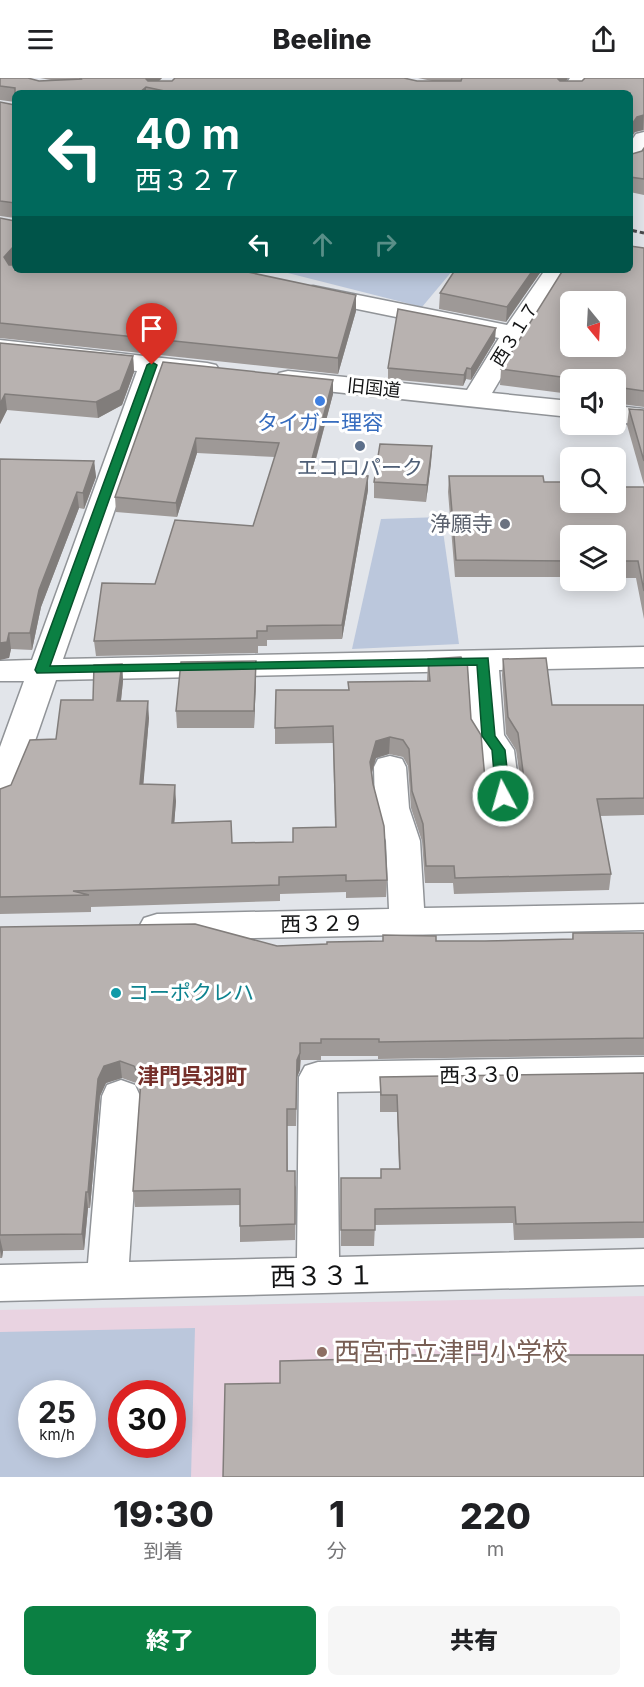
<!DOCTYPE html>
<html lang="ja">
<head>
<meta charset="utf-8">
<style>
	:root { --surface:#fff; --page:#f6f6f6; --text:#202124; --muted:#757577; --accent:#0b8043 }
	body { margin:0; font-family:Inter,"Noto Sans JP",sans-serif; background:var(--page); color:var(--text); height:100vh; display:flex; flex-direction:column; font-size:22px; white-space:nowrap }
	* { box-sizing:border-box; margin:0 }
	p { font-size:20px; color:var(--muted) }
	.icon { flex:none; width:33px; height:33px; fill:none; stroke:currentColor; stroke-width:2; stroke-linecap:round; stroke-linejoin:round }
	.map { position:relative; height:1399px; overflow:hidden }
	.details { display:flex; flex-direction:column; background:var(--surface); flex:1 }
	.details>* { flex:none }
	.hud { position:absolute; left:12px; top:12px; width:621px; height:183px; border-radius:9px; box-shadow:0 3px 15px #0003; background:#00695c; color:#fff; overflow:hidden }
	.needle { width:39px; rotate:162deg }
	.buttons { position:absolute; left:560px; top:213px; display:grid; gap:12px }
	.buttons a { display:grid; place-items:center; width:66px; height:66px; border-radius:9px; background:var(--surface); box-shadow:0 3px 15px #0003; font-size:30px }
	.speed { position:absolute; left:18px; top:1302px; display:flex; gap:12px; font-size:30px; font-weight:700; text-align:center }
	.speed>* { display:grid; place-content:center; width:78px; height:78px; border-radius:50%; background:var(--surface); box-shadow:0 3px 15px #0003; line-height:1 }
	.speed small { font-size:15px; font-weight:400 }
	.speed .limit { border:9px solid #d22; background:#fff; color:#111 }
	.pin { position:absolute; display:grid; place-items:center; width:51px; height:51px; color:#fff; margin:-62px -26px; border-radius:50% 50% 50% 0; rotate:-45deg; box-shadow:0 0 6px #0007 }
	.pin .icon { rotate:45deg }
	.me { position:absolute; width:66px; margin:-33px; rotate:354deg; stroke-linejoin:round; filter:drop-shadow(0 0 4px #0008) }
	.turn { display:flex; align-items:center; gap:21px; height:126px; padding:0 24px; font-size:27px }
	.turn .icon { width:78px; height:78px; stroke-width:2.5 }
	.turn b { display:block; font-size:42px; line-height:51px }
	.lanes { display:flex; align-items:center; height:57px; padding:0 24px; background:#0003; justify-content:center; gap:30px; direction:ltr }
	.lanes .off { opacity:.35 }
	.eta { display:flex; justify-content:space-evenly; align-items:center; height:102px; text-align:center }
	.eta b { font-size:36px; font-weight:800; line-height:42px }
	.action { display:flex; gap:12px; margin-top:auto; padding:12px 24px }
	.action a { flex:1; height:69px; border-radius:9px; background:var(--accent); color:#fff; font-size:24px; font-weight:800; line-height:69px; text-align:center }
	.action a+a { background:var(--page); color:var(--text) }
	header { display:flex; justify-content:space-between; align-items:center; height:78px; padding:0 24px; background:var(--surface); font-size:27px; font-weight:800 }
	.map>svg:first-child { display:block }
</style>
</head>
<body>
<header><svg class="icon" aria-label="menu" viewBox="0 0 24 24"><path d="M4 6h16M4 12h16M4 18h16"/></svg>Beeline<svg class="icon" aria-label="share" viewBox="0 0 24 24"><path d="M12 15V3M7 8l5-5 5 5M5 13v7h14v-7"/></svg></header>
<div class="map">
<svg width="644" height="1399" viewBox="0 0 644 1399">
	<rect width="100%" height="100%" fill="#e2e5ea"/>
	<!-- education -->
	<path fill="#e9d3e1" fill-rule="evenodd" d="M644,1218V1399H0V1232ZM32,1316H82V1366H32ZM122,1316H172V1366H122Z"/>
	<!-- green -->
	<g fill="#bbc7dc" fill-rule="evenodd">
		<path d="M276,192H453L422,229Z"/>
		<path d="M441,439L459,566L352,571L381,441Z"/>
		<path d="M195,1250L191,1399H0V1254ZM32,1316H82V1366H32ZM122,1316H172V1366H122Z"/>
	</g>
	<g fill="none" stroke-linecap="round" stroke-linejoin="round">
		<defs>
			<g id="minor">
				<path d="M570,0H592L581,15H559Z"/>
				<path d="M644,54V78L638,87L630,89V65L636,56Z"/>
				<path d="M545,192H569L527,256L492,315L570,323V339L288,309L279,307L275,301L279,295L288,293L467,312L499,260L313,222L304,220L301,215L304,210L313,208L507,247Z"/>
				<path d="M0,262L207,285L216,287L220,293L216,299L207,301L162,296L63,581L644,569V589L499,592L504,657L514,672L520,718L515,726L503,730L491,726L486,718L482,673L472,658L468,593L56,602L17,715L12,723L0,727V669L24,603H0V583L32,582L137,293L0,278Z"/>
				<path d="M615,328L644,331V347L615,344Z"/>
				<path d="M390,678L402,681L406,689L409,730L420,763L424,830L644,826V852L157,862L144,858L139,849L144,840L157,836L389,831L386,763L375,730L374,689L378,681Z"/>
				<path d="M644,979V1009L337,1014L339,1179L644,1171V1207L0,1223V1187L88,1185L102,1018L107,1007L121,1002L135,1007L140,1018L129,1184L297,1180L299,999L305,988L318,984Z"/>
			</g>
		</defs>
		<!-- minor casing -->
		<use href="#minor" stroke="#919498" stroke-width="3"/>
		<!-- minor -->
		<use href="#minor" fill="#fff" fill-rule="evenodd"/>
		<!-- rail -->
		<path stroke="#48494b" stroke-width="3" stroke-dasharray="7 3" stroke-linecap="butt" d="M630,152L644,155"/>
	</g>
	<!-- wall -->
	<g fill="#9e9997">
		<path d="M0,0L39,3L51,2L40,0H162L159,3H432L418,0H568L566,3H582L644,0V52L635,54L630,15H15V185L13,187L356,233L338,296L0,260V140L15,143V140L0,138V24L15,27V24L0,22Z"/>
		<path d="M644,70V117L630,114V75L632,76L642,73Z"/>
		<path d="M644,170V329L621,326L619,322H615V302H570V316L500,307L501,291Z"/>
		<path d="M542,192L506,244L439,231L440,215Z"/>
		<path d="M495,262L471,302L466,301L463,308L388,301V290Z"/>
		<path d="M0,265L133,278L134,294L122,327L98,340L7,332L0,346Z"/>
		<path d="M163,284L333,316L313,393L368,398V412L342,561L267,562V568H258V575L96,578L94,563L155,506L253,448L275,379L197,375L177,439L116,434L115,419Z"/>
		<path d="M629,331L644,332V407L627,347Z"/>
		<path d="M432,368L431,385L426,424L374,420V404Z"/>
		<path d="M0,381L94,383L96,399L84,431L79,430L41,529L32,572L11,571L9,580Z"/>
		<path d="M449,398L544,404L569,409H644V541L636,500H615V458H570V499H455L448,414Z"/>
		<path d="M428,581L471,641L485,701L492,711L505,715L517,711L521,706L516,672L506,656L502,597L503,581L552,627H644V737L600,738L611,796L609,812L454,816L453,805H425L422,763L411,730L408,688L403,679L389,676L376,680L372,695L387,802L386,819L346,820V814L280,816V823L91,829V834L0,836V711L11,707L93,622L122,586L123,603L121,623L149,640L143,706L176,723L174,745L232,765L293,764L335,749L333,665L275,666V650L348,612L427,603Z"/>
		<path d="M256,600L254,650H177L176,633Z"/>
		<path d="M0,849L277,868L383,863V857L436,863H485L572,861L573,855H644V977L378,981V978H321V982H301L300,992L297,999L296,1048H287L288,1093L296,1109L295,1162L240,1164V1127L135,1129L133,1113L140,1013L136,1005L122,1000L106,1005L100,1018L90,1130H88L84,1172L3,1173L2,1180H0Z"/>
		<path d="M644,995V1160L514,1162L513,1145L375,1147L374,1168H341V1100H381V1091H399L397,1034H380V999Z"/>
	</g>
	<!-- shaded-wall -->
	<g fill="#817d7b">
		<path d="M146,0H162L151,10H146Z"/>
		<path d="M559,0H568L557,15Z"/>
		<path d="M146,9V15H139Z"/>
		<path d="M644,37L643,52L635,54L630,62V49L637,39Z"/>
		<path d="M13,169L15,185L6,195L4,179Z"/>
		<path d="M533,192H542L506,244L507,229Z"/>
		<path d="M356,217V233L338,296V280Z"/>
		<path d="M496,250L495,262L471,302V291Z"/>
		<path d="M133,278L134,294L122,327L98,340L96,324Z"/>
		<path d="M467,290L466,301L463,308L464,297Z"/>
		<path d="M333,302V316L309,406V392Z"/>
		<path d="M5,316L7,332L0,346V326Z"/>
		<path d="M196,360L197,375L177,439L176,425Z"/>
		<path d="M432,368L431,385L426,424L427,407Z"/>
		<path d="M94,383L96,399L84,431L83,415Z"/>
		<path d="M368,398V412L342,561V547Z"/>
		<path d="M77,414L79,430L41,529L32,572L30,555L39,512Z"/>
		<path d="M9,555L11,571L9,580L0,582V565Z"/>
		<path d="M256,583V600L254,650V633Z"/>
		<path d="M122,586L123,603L119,639L117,623Z"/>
		<path d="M148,623L149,640L142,723L140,706Z"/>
		<path d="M390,659L389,676L376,680L370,701V684L376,663Z"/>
		<path d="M175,707L176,723L173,762L172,745Z"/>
		<path d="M300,965V992L297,999L296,1048L297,982Z"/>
		<path d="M120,983L122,1000L106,1005L100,1018L90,1130L88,1114L98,1001L104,988Z"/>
		<path d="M86,1114L88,1130L84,1172L82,1156Z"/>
		<path d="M0,1160L3,1173L2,1180L0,1172Z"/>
	</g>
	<!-- building -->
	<g fill="#b8b2b0" stroke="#817d7b" stroke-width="1.5" fill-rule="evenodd">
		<path d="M0,0H28L39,3L81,1L80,0H146V1L148,3H172L175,0H404L417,3H461L462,0H559L558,1L560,3H582L585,0H644V37L637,39L630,49V15H174L146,9L139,15H15V125L0,123V24L15,27V10L0,8Z"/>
		<path d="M644,70V101L630,99V75L632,76L642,73Z"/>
		<path d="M15,125V173L13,169L4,179L9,187H15V192H238L356,217L338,280L0,245V140L15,143Z"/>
		<path d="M630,168L644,170V313L623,310L621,306L615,305V302H584L501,291L563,192H630ZM570,224H615V268H570Z"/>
		<path d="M455,192H533L507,229L440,215Z"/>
		<path d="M398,231L496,250L471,291L467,290L464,297L388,290Z"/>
		<path d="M0,265L133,278L120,312L96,324L5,316L0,326Z"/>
		<path d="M163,284L333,302L309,392L368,398L342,547L267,548V553H257V560L94,563L102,505L155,506L175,442L253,448L279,365L196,360L176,425L115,419Z"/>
		<path d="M629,331L644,332V383Z"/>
		<path d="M380,366L432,368L427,407L374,404Z"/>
		<path d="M0,381L94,383L83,415L77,414L39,512L30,555H9L7,564L0,565Z"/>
		<path d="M449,398H543L544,404H568L569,409H570V424H615V409H644V513L638,483H615V458H570V483L456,482Z"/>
		<path d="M461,579L462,581H467L471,641L481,657L485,701L492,711L505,715L517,711L524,701L518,655L508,639L503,581L546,580L552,627H644V720L597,721L611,796L455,800L454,788H426L423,746L412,713L409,671L403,662L390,659L376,663L370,684L373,706L384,748L387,802L346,803V797L279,799V807L73,813L89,817L0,819V711L11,707L30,662L56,661L61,622H93L94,587L122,586L117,623H148L140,706L175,707L172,745L231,743L232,765L293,764V750L336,749L333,648L275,650L276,612H349L348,604L430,603L428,581Z"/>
		<path d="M256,583L254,633H176L181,584Z"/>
		<path d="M195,846L277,868L327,866V864L383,863V857L436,858V863H485L573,861V855H644V960L379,964V961H321V965H300V975L297,982L296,1031H287V1093H295V1146L240,1148V1111L133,1113L141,1002L134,988L120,983L104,988L98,1001L88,1114H86L82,1156L0,1157V849Z"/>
		<path d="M644,995V1144L516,1146L515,1129L375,1131V1152H341V1100H381V1091H400L397,1017H381L380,999Z"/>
		<path d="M359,1277H644V1399H223L225,1306L280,1305V1283L359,1281Z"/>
	</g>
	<!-- route -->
	<path fill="#0b8043" stroke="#07532c" stroke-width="1.5" d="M152,284L157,287L50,588L488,580L495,658L505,672L510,718L508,721H498L496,718L492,672L482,658L477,587L37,595L35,592L147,287Z"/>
	<!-- markers -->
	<circle fill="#3f7fe0" stroke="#fff" stroke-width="2" cx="320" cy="323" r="6"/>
	<circle fill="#5c6f8a" stroke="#fff" stroke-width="2" cx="360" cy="368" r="6"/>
	<circle fill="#6b7280" stroke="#fff" stroke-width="2" cx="505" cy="446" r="6"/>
	<circle fill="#0f9aa8" stroke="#fff" stroke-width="2" cx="116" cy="915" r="6"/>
	<circle fill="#8d6e63" stroke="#fff" stroke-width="2" cx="322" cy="1274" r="6"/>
	<g text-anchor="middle" stroke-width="6" stroke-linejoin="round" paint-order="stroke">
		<!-- far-street labels -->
		<g font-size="18" fill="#121314" stroke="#fff">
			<text transform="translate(515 256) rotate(-58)" y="6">西３１７</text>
			<text transform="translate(374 310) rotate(6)" y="6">旧国道</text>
		</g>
		<!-- shop labels -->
		<g font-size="21" fill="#366cbe" stroke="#fff">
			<text x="320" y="352">タイガー理容</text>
		</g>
		<!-- service labels -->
		<g font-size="21" fill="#4e5e75" stroke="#fff">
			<text x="360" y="397">エコロパーク</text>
		</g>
		<!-- worship labels -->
		<g font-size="21" fill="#5b616d" stroke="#fff" text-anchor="end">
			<text x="493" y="453">浄願寺</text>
		</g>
		<!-- street labels -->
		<g font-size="21" fill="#121314" stroke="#fff">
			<text transform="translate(322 846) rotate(-1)" y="7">西３２９</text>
			<text transform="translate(481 997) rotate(-1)" y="7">西３３０</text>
		</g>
		<!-- culture labels -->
		<g font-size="21" fill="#0d838f" stroke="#fff" text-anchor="start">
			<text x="128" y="922">コーポクレハ</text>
		</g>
		<!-- neighbourhood labels -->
		<g font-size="22" font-weight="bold" fill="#752f2a" stroke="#fff">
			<text x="192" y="1006">津門呉羽町</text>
		</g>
		<!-- near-street labels -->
		<g font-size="26" fill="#121314" stroke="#fff">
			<text transform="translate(322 1198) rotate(-1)" y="9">西３３１</text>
		</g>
		<!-- near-education labels -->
		<g font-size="26" fill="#785e54" stroke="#fff" text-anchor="start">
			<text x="334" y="1283">西宮市立津門小学校</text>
		</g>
	</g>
</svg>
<div class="buttons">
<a><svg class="needle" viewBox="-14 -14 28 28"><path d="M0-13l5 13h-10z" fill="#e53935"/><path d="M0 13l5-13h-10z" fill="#757577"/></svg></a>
<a><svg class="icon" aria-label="sound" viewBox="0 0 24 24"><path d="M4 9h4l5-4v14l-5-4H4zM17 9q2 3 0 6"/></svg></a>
<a><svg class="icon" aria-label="search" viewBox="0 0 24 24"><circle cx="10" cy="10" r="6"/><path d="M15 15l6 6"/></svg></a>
<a><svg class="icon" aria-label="layers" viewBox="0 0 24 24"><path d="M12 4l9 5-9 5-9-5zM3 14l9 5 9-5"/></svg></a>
</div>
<div class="speed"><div>25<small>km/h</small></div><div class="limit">30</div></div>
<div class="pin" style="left:152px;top:287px;background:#d93025"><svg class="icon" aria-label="arrive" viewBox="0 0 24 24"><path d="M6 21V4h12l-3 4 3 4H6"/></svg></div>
<svg class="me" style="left:503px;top:718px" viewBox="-20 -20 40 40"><circle r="17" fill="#0b8043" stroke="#fff" stroke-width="3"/><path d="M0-11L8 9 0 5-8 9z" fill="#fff"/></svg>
<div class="hud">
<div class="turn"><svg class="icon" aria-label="left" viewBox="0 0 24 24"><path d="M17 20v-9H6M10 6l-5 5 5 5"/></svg><div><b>40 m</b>西３２７</div></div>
<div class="lanes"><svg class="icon" aria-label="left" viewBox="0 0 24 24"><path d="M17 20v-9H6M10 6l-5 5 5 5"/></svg><svg class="icon off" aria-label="ahead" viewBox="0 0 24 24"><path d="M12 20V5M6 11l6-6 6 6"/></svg><svg class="icon off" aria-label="right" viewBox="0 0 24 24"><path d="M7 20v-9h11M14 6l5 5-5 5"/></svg></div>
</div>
</div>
<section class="details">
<div class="eta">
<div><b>19:30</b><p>到着</p></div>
<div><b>1</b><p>分</p></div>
<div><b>220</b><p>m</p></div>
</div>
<div class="action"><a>終了</a><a>共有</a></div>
</section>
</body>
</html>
